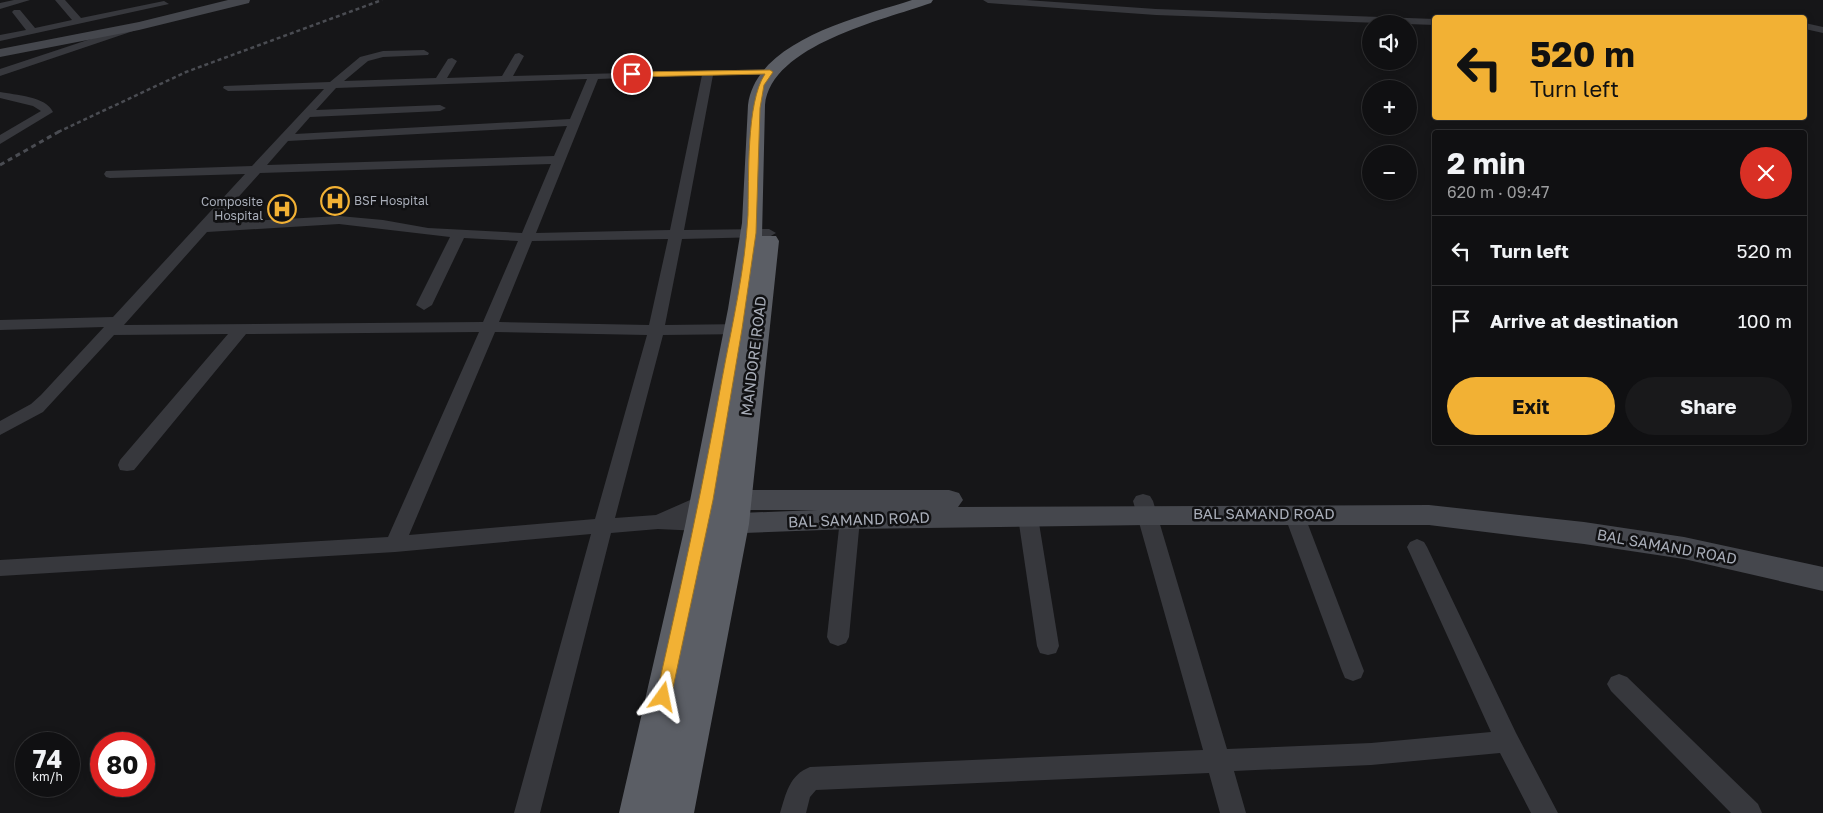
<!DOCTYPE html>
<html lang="en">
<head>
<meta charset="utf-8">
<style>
	:root { --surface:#101012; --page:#19191b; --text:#f1f3f6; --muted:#9c9d9f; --line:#303032; --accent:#f2b134 }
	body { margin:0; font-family:"Golos Text",sans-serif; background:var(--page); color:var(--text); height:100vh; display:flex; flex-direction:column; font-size:19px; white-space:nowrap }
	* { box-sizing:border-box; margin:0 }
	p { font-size:16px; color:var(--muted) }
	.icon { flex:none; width:28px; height:28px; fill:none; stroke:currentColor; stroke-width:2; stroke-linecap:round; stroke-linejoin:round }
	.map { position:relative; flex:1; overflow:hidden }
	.panel { position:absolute; left:1432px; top:130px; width:375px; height:315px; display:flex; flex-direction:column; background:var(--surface); border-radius:5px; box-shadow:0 2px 8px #0003,0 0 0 1px var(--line) }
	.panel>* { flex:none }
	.hud { position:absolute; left:1432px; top:15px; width:375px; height:105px; border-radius:5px; box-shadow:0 2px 8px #0003,0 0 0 1px var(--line); background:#f2b134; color:#111; overflow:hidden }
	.controls { position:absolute; left:1362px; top:15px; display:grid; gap:10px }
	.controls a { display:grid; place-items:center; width:55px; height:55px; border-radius:50%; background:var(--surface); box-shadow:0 2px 8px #0003,0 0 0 1px var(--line); font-size:25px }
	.speed { position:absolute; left:15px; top:732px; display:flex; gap:10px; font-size:25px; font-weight:700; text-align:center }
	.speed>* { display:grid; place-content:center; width:65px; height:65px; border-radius:50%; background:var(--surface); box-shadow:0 2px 8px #0003,0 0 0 1px var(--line); line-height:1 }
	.speed small { font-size:12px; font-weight:400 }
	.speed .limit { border:8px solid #d22; background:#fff; color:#111 }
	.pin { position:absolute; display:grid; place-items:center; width:42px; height:42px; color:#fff; margin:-21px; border:2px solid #fff; border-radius:50%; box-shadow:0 1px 5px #0007 }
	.me { position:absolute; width:55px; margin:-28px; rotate:12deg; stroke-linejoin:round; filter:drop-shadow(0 0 4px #0008) }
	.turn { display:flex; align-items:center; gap:18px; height:105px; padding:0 15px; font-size:22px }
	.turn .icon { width:65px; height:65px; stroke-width:2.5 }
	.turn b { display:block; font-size:35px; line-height:42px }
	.round { display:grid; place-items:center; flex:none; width:52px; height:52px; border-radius:26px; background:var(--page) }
	.headline { display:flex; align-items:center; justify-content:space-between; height:85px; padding:0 15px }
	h1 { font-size:30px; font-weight:700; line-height:38px }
	.button { display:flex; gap:10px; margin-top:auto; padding:10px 15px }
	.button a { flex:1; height:58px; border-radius:30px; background:var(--accent); color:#111; font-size:20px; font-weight:700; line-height:58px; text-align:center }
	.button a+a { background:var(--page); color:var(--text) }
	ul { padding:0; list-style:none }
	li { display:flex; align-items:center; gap:15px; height:70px; padding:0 15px; border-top:1px solid var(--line) }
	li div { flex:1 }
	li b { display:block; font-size:19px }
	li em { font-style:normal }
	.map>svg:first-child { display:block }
</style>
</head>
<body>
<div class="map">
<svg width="1823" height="813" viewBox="0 0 1823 813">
	<rect width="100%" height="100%" fill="#161618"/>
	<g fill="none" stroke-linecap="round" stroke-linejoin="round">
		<!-- minor -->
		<g fill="#37383d" fill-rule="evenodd">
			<path d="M14,0H30L0,9V3Z"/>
			<path d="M55,0H65L81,18L164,1L169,4L0,41V35L26,30L12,12L14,10H20L35,28L72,20Z"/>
			<path d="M983,0H1026L1156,9L1435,19V25L1156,15L988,3Z"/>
			<path d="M1739,15H1764L1768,18H1735Z"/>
			<path d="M139,23L142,24V28L0,76V69Z"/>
			<path d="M1805,23L1823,27V33L1805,29Z"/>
			<path d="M424,50L429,53L428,55L383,57L368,61L344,81L436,78L448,59L452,58L457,61L447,78L502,76L515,54L519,53L524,56L513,76L770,69L775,72L770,75H713L684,230L769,229L776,233L769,237L682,239L665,325L747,324L755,329L747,334L663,335L615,518L656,515L706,493L713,495L716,500L713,505L689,516L707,519L710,524L707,529L700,531L658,529L611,533L540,813H514L591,534L395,552L0,576V560L388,537L479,332L246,334L134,470L127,471L120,470L118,465L120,460L228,334L114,335L43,412L0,435V421L31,404L41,395L104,327L0,330V320L113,317L245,174L110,178L106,177L104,174L106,171L252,166L324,89L228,91L223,88L224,86L330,82L360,57L383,51ZM702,75L670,230L536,233L598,79ZM587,79L570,119L295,134L310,117L440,111L446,108L440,105L316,110L336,88ZM567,126L554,156L267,165L288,141ZM551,164L522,233L428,228L383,220L339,216L215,223L260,173ZM339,224L450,237L416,305L424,310L432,305L464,238L518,241L483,322L124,325L207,232ZM668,239L649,325L499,322L532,241ZM495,332L647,335L595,519L409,535Z"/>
			<path d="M0,92C15,95 46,96 53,112L0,144V135L41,111L33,106L0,98Z"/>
			<path d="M1143,494L1150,496L1153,501L1227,749L1371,743L1491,732L1407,547L1410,542L1417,539L1424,542L1427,547L1516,733L1558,813H1531L1500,753L1371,765L1234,771L1246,813H1220L1209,773L816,790L810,797L806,813H780C786,794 789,775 810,767L1203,750L1133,501L1136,496Z"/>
			<path d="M1294,507L1301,509L1304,514L1364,671L1361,678L1353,681L1345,678L1342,671L1284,514L1287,509Z"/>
			<path d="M1028,510L1035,512L1038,517L1059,646L1056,653L1048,655L1040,653L1037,646L1018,517L1021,512Z"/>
			<path d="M850,512L857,514L860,519L849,637L846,643L838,646L830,643L827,637L840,519L843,514Z"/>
			<path d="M1619,674L1627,677L1758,804L1762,813H1731L1611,691L1607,684L1611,677Z"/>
		</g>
		<!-- secondary -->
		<g fill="#45474d" fill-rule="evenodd">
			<path d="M228,0H250L249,3L139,30L0,57V49L139,22Z"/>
			<path d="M719,490H949L959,493L963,500L958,507L1429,505L1584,522L1684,537L1823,567V591L1684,559L1584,544L1429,525H1148L850,529L716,534L706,531L702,524L706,517L716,514L817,510H719L709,507L705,500L709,493Z"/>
		</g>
		<!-- trunk -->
		<path fill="#5b5e65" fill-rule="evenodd" d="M912,0H933L931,3C883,20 771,45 765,105L762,236H776L779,241L749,524L694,813H619L685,526L728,309L742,223L748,105C756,40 860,17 912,0Z"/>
		<!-- rail-far1 -->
		<path stroke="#4a4c52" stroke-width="2.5" stroke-dasharray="4 3" stroke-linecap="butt" d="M58,132L186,72L382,0"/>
		<!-- rail -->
		<path stroke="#4a4c52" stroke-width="3" stroke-dasharray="5 4" stroke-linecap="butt" d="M0,165L60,131"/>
	</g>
	<!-- route -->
	<path fill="#f2b134" stroke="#9d7322" d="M770,70L773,72L764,85L760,108L756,233L742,329L713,500L671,697L669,702L663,704L658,702L656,697C680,591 703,486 722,379C732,325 745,270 748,215C749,179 746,102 765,74L632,77L628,74L632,72Z"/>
	<!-- icons -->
	<defs>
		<symbol id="hospital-ring" viewBox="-11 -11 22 22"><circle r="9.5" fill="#111113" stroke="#f2b134" stroke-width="1.5"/><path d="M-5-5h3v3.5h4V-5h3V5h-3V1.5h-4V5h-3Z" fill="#f2b134"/></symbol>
	</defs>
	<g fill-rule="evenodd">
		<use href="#hospital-ring" x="319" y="185" width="32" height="32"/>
		<use href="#hospital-ring" x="266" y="193" width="32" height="32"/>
	</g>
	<g text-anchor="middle" stroke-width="5" stroke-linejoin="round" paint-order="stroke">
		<!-- far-poi labels -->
		<g font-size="12" fill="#a8adb8" stroke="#111113" text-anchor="start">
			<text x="354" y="205">BSF Hospital</text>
			<text x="263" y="206" text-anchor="end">Composite<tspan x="263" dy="14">Hospital</tspan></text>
		</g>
		<!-- street labels -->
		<g font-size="15" fill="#a8adb8" stroke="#111113">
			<text transform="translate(754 356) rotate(-83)" y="5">MANDORE ROAD</text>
			<text x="1264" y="519">BAL SAMAND ROAD</text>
			<text transform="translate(859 520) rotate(-2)" y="5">BAL SAMAND ROAD</text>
			<text transform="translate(1667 547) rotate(10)" y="5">BAL SAMAND ROAD</text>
		</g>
	</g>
</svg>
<div class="controls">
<a><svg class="icon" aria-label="sound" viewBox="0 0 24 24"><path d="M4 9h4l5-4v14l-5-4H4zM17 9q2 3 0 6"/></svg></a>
<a>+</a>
<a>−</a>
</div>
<div class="speed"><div>74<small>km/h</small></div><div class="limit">80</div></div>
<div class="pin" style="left:632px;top:74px;background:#d93025"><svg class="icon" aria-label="arrive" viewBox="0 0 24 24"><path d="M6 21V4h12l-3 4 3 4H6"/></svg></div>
<svg class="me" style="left:663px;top:697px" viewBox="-20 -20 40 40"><path d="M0-17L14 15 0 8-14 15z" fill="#f2b134" stroke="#fff" stroke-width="4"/></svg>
<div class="hud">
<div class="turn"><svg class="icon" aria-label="left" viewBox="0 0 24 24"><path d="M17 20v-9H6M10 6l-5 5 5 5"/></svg><div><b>520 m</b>Turn left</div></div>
</div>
<section class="panel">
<div class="headline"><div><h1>2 min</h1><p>620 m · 09:47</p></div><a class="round" style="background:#d93025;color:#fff"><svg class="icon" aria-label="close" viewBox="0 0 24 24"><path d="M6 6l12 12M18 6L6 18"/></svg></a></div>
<ul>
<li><svg class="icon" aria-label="left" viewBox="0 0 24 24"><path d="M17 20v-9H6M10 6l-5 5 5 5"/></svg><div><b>Turn left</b></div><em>520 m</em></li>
<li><svg class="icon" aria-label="arrive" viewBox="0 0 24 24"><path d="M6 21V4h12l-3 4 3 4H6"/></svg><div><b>Arrive at destination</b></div><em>100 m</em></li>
</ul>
<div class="button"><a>Exit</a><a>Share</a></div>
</section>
</div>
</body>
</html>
